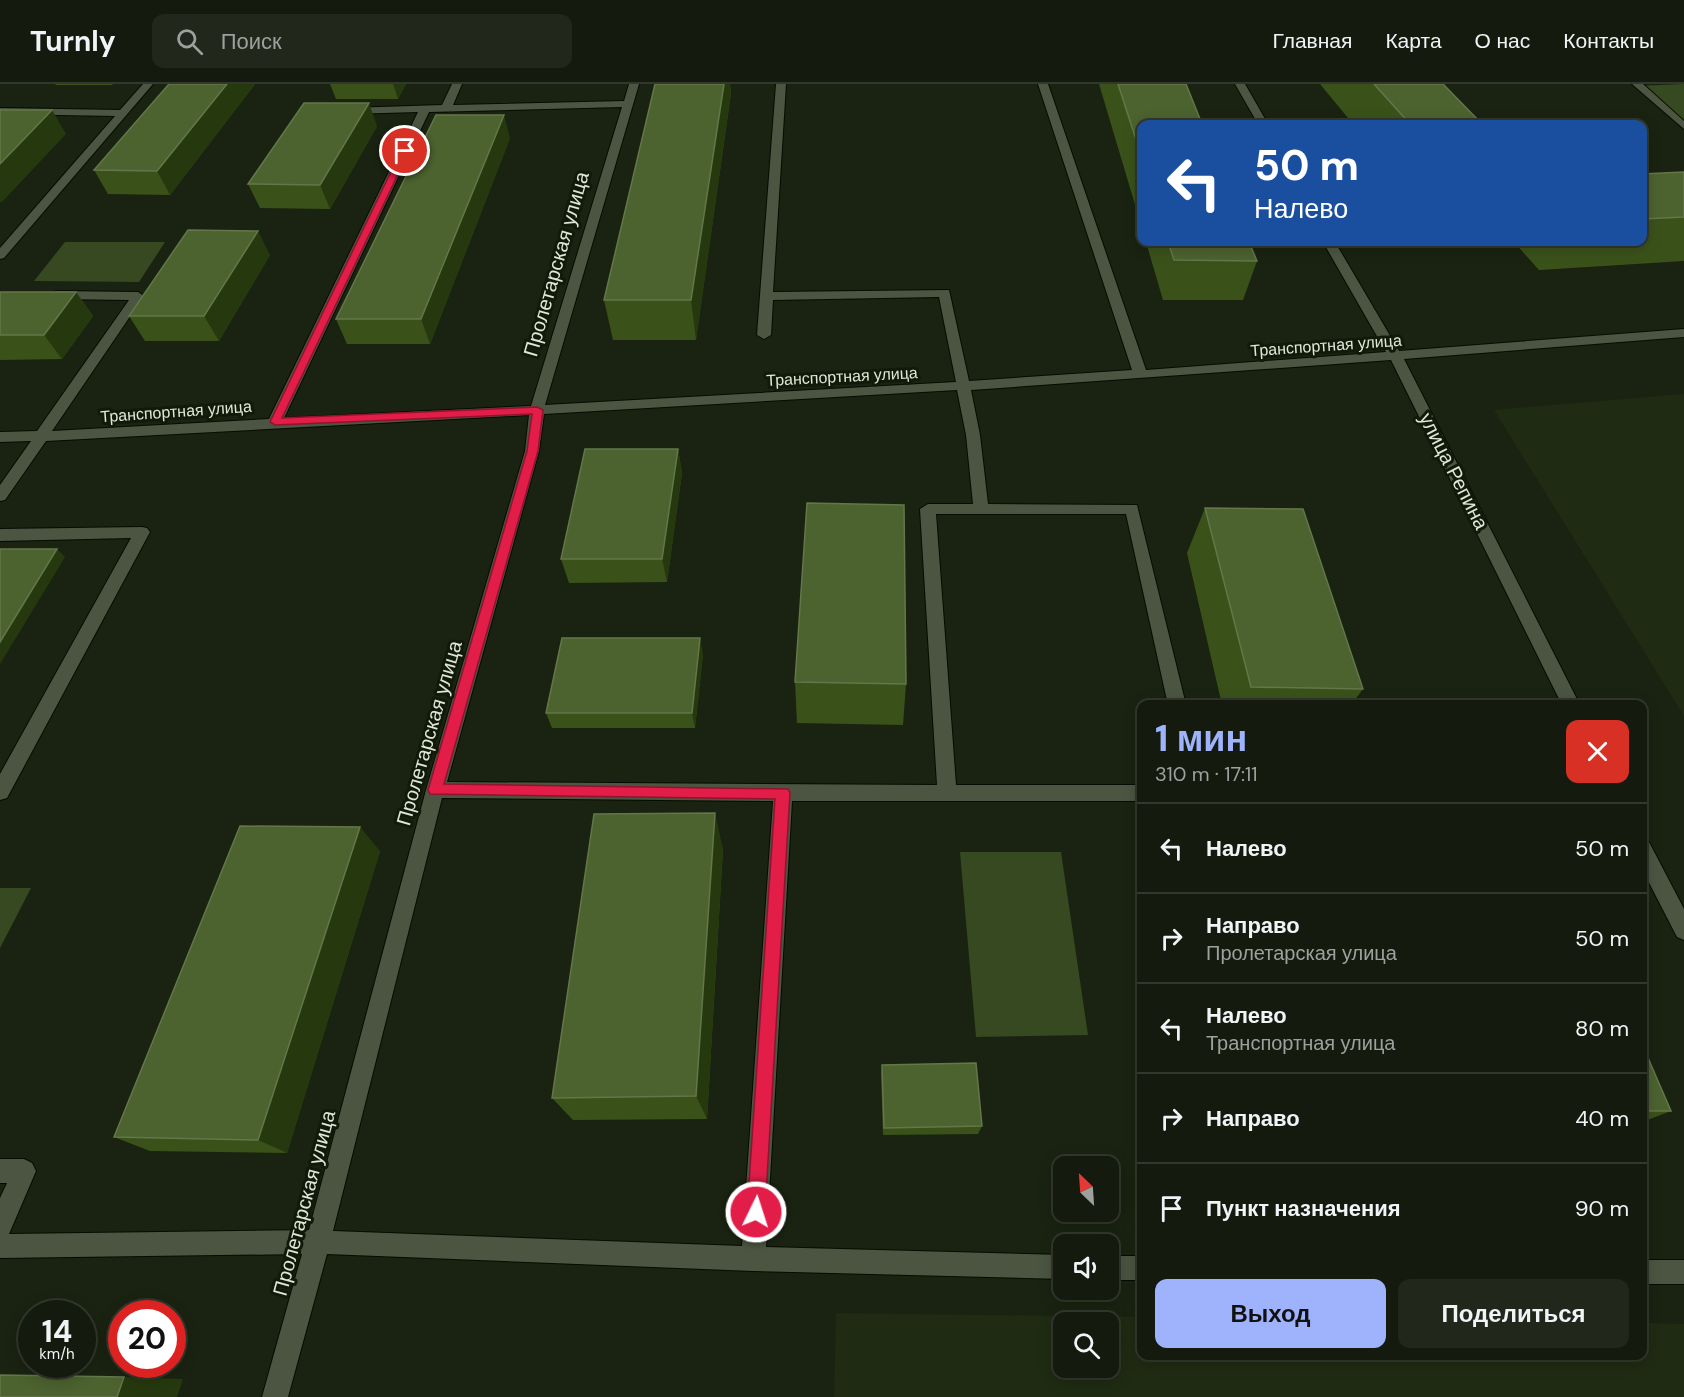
<!DOCTYPE html>
<html lang="ru">
<head>
<meta charset="utf-8">
<style>
	:root { --surface:#141a0d; --page:#21271b; --text:#f1f3f6; --muted:#9da19d; --line:#33382e; --accent:#9fb3fd }
	body { margin:0; font-family:"DM Sans",sans-serif; background:var(--page); color:var(--text); height:100vh; display:flex; flex-direction:column; font-size:22px; white-space:nowrap }
	* { box-sizing:border-box; margin:0 }
	p { font-size:20px; color:var(--muted) }
	.icon { flex:none; width:33px; height:33px; fill:none; stroke:currentColor; stroke-width:2; stroke-linecap:round; stroke-linejoin:round }
	.map { position:relative; flex:1; overflow:hidden }
	.details { position:absolute; left:1137px; top:616px; width:510px; height:660px; display:flex; flex-direction:column; background:var(--surface); border-radius:12px; box-shadow:0 3px 15px #0003,0 0 0 2px var(--line) }
	.details>* { flex:none }
	.guide { position:absolute; left:1137px; top:36px; width:510px; height:126px; border-radius:12px; box-shadow:0 3px 15px #0003,0 0 0 2px var(--line); background:#1a4fa0; color:#fff; overflow:hidden }
	.needle { width:39px; rotate:335deg }
	.buttons { position:absolute; left:1053px; top:1072px; display:grid; gap:12px }
	.buttons a { display:grid; place-items:center; width:66px; height:66px; border-radius:12px; background:var(--surface); box-shadow:0 3px 15px #0003,0 0 0 2px var(--line); font-size:30px }
	.speed { position:absolute; left:18px; top:1216px; display:flex; gap:12px; font-size:30px; font-weight:700; text-align:center }
	.speed>* { display:grid; place-content:center; width:78px; height:78px; border-radius:50%; background:var(--surface); box-shadow:0 3px 15px #0003,0 0 0 2px var(--line); line-height:1 }
	.speed small { font-size:15px; font-weight:400 }
	.speed .limit { border:9px solid #d22; background:#fff; color:#111 }
	.pin { position:absolute; display:grid; place-items:center; width:51px; height:51px; color:#fff; margin:-26px; border:3px solid #fff; border-radius:50%; box-shadow:0 2px 6px #0007 }
	.me { position:absolute; width:66px; margin:-33px; rotate:4deg; stroke-linejoin:round; filter:drop-shadow(0 0 4px #0008) }
	.turn { display:flex; align-items:center; gap:21px; height:126px; padding:0 18px; font-size:27px }
	.turn .icon { width:78px; height:78px; stroke-width:2.5 }
	.turn b { display:block; font-size:42px; line-height:51px }
	.round { display:grid; place-items:center; flex:none; width:63px; height:63px; border-radius:12px; background:var(--page) }
	.overview { display:flex; align-items:center; justify-content:space-between; height:102px; padding:0 18px }
	h1 { font-size:36px; font-weight:800; line-height:45px; color:var(--accent) }
	.button { display:flex; gap:12px; margin-top:auto; padding:12px 18px }
	.button a { flex:1; height:69px; border-radius:12px; background:var(--accent); color:#111; font-size:24px; font-weight:800; line-height:69px; text-align:center }
	.button a+a { background:var(--page); color:var(--text) }
	ul { padding:0; list-style:none }
	li { display:flex; align-items:center; gap:18px; height:90px; padding:0 18px; border-top:2px solid var(--line) }
	li div { flex:1 }
	li b { display:block; font-size:22px }
	li em { font-style:normal }
	header { display:flex; align-items:center; gap:36px; box-sizing:border-box; height:84px; padding:0 30px; background:var(--surface); border-bottom:2px solid var(--line) }
	header strong { font-size:28px }
	nav { display:flex; gap:33px; margin-inline-start:auto; font-size:21px }
	.search { width:420px; height:54px; background:var(--page); display:flex; align-items:center; gap:15px; box-sizing:border-box; padding:0 21px; border-radius:12px; color:var(--muted); font-size:22px }
	.map>svg:first-child { display:block }
</style>
</head>
<body>
<header>
<strong>Turnly</strong>
<div class="search"><svg class="icon" aria-label="search" viewBox="0 0 24 24"><circle cx="10" cy="10" r="6"/><path d="M15 15l6 6"/></svg>Поиск</div>
<nav><a>Главная</a><a>Карта</a><a>О нас</a><a>Контакты</a></nav>
</header>
<div class="map">
<svg width="1684" height="1313" viewBox="0 0 1684 1313">
	<rect width="100%" height="100%" fill="#1a2311"/>
	<!-- built -->
	<g fill="#1f2b13" fill-rule="evenodd">
		<path d="M1684,310V632L1494,326Z"/>
		<path d="M836,1229L1141,1233L1142,1272H1642L1643,1239L1684,1240V1313H834ZM1064,1239H1108V1284H1064Z"/>
	</g>
	<!-- green -->
	<g fill="#364920">
		<path d="M1684,0V43L1635,2Z"/>
		<path d="M65,158H165L139,198L34,197Z"/>
		<path d="M960,768H1061L1088,951L976,953Z"/>
		<path d="M0,804H31L0,864Z"/>
	</g>
	<g fill="none" stroke-linecap="round" stroke-linejoin="round">
		<defs>
			<g id="minor">
				<path d="M143,0H153L4,174L0,175V164L115,32L0,30V24L120,26Z"/>
				<path d="M452,0H462L453,21L624,17L629,0H639L545,321L956,298L939,213L773,216L771,251L764,255L757,251L776,0H786L773,208L949,206L969,297L1132,286L1038,0H1048L1146,286L1386,268L1323,158H1335L1399,267L1684,245V253L1404,275L1580,621H1562L1391,276L971,306L980,351L988,420L1137,421L1186,621H1168L1126,430H936L956,701H1142V717H792L766,1163L1064,1171V1195L753,1187L327,1170L288,1313H262L302,1170L0,1174V1114L7,1099H0V1075H24L32,1079L36,1087L9,1150L309,1146L426,706L525,367L529,331L46,357L5,416L0,417V401L31,357L0,358V348L37,347L129,216L56,215L50,211L56,207L138,208L144,212L52,347L269,335L418,28L349,30L344,27L349,24L442,21ZM622,23L531,322L284,334L429,28ZM957,306L966,351L973,420H928L920,425L937,701L447,698L539,367L544,330ZM442,714L773,717L742,1162L333,1147Z"/>
				<path d="M1235,0H1245L1268,40H1258Z"/>
				<path d="M1632,0H1643L1684,37V45Z"/>
				<path d="M142,443L147,444L150,448L7,714L0,716V690L131,454L0,457V445Z"/>
				<path d="M1642,756L1649,758L1684,825V856L1677,853L1642,785Z"/>
				<rect x="1108" y="1172" width="34" height="24"/>
				<rect x="1642" y="1176" width="42" height="24"/>
			</g>
		</defs>
		<!-- minor casing -->
		<use href="#minor" stroke="#050c01" stroke-width="2"/>
		<!-- minor -->
		<use href="#minor" fill="#4b5541" fill-rule="evenodd"/>
	</g>
	<!-- wall -->
	<g fill="#3a521a">
		<path d="M55,0H113L112,1H56Z"/>
		<path d="M169,0H255L170,111L108,110L94,86Z"/>
		<path d="M330,0H406L398,15H336Z"/>
		<path d="M655,0H730L731,9L696,256H613L604,216Z"/>
		<path d="M1099,0H1186L1142,40V144Z"/>
		<path d="M1320,0H1443L1482,40H1353Z"/>
		<path d="M377,42L330,125L260,124L248,100Z"/>
		<path d="M510,54L430,260H347L336,235Z"/>
		<path d="M1684,88V177L1539,186L1514,158H1642V90Z"/>
		<path d="M1146,158H1249L1257,177L1243,216H1163Z"/>
		<path d="M270,171L219,257H145L129,232Z"/>
		<path d="M0,208H76L93,232L62,275L0,276Z"/>
		<path d="M678,365L682,389L667,498L569,499L561,475Z"/>
		<path d="M1205,424L1363,605L1351,621H1222L1187,469Z"/>
		<path d="M703,570L695,644H552L546,629Z"/>
		<path d="M795,598L906,600L903,641L797,639Z"/>
		<path d="M723,765L707,1035L573,1036L552,1014Z"/>
		<path d="M380,767L287,1069L150,1067L114,1053Z"/>
		<path d="M1642,960L1671,1027L1642,1038Z"/>
		<path d="M882,981L982,1042L978,1050L883,1051L881,990Z"/>
	</g>
	<!-- shaded-wall -->
	<g fill="#26390e">
		<path d="M227,0H255L170,111L157,87Z"/>
		<path d="M393,0H406L398,15Z"/>
		<path d="M724,0H730L731,9L696,256L691,216Z"/>
		<path d="M369,19L377,42L330,125L320,101Z"/>
		<path d="M52,26L66,50L1,119L0,117V80Z"/>
		<path d="M504,31L510,54L430,260L421,235Z"/>
		<path d="M258,147L270,171L219,257L204,232Z"/>
		<path d="M76,208L93,232L62,275L44,251Z"/>
		<path d="M678,365L682,389L667,498L662,475Z"/>
		<path d="M57,465L65,473L0,580V558Z"/>
		<path d="M700,554L703,570L695,644L692,629Z"/>
		<path d="M715,729L723,765L707,1035L696,1012Z"/>
		<path d="M360,743L380,767L287,1069L258,1056Z"/>
		<path d="M124,1293L183,1295L177,1313H117Z"/>
	</g>
	<!-- building -->
	<g fill="#4c622f" stroke="#63774a" stroke-width="1.5">
		<path d="M169,0H227L157,87L94,86Z"/>
		<path d="M655,0H724L691,216H604Z"/>
		<path d="M1118,0H1186L1202,40H1142V74Z"/>
		<path d="M1374,0H1443L1482,40H1410Z"/>
		<path d="M304,19H369L320,101L248,100Z"/>
		<path d="M0,26H52L0,80Z"/>
		<path d="M436,31H504L421,235H336Z"/>
		<path d="M1684,88V133L1642,135V90Z"/>
		<path d="M188,146L258,147L204,232H129Z"/>
		<path d="M1168,158H1249L1257,177L1174,176Z"/>
		<path d="M0,208H76L44,251H0Z"/>
		<path d="M585,365H678L662,475H561Z"/>
		<path d="M807,419L904,421L906,600L795,598Z"/>
		<path d="M1205,424L1303,425L1363,605L1251,603Z"/>
		<path d="M0,465H57L0,558Z"/>
		<path d="M562,554H700L692,629H546Z"/>
		<path d="M715,729L696,1012L552,1014L594,730Z"/>
		<path d="M240,742L360,743L258,1056L114,1053Z"/>
		<path d="M1642,960L1671,1027H1642Z"/>
		<path d="M976,979L982,1042L884,1044L882,981Z"/>
		<path d="M0,1291L124,1293L117,1313H0Z"/>
	</g>
	<!-- route -->
	<path fill="#e11d48" stroke="#92132f" stroke-width="1.5" d="M405,64L409,67L282,334L537,323L543,326L538,367L444,700L788,705L790,709L765,1128L762,1135L756,1137L750,1135L747,1128L775,715L430,710L428,706L527,367L532,330L275,341L270,338L401,67Z"/>
	<g text-anchor="middle" stroke-width="6" stroke-linejoin="round" paint-order="stroke">
		<!-- far-street labels -->
		<g font-size="16" fill="#dfe6da" stroke="#111908">
			<text transform="translate(1326 261) rotate(-4)" y="6">Транспортная улица</text>
			<text transform="translate(842 292) rotate(-3)" y="6">Транспортная улица</text>
			<text transform="translate(176 327) rotate(-4)" y="6">Транспортная улица</text>
		</g>
		<!-- street labels -->
		<g font-size="20" fill="#dfe6da" stroke="#111908">
			<text transform="translate(556 180) rotate(-74)" y="7">Пролетарская улица</text>
			<text transform="translate(1454 387) rotate(63)" y="7">улица Репина</text>
			<text transform="translate(429 649) rotate(-74)" y="7">Пролетарская улица</text>
			<text transform="translate(304 1119) rotate(-75)" y="7">Пролетарская улица</text>
		</g>
	</g>
</svg>
<div class="buttons">
<a><svg class="needle" viewBox="-14 -14 28 28"><path d="M0-13l5 13h-10z" fill="#e53935"/><path d="M0 13l5-13h-10z" fill="#9da19d"/></svg></a>
<a><svg class="icon" aria-label="sound" viewBox="0 0 24 24"><path d="M4 9h4l5-4v14l-5-4H4zM17 9q2 3 0 6"/></svg></a>
<a><svg class="icon" aria-label="search" viewBox="0 0 24 24"><circle cx="10" cy="10" r="6"/><path d="M15 15l6 6"/></svg></a>
</div>
<div class="speed"><div>14<small>km/h</small></div><div class="limit">20</div></div>
<div class="pin" style="left:405px;top:67px;background:#d93025"><svg class="icon" aria-label="arrive" viewBox="0 0 24 24"><path d="M6 21V4h12l-3 4 3 4H6"/></svg></div>
<svg class="me" style="left:756px;top:1128px" viewBox="-20 -20 40 40"><circle r="17" fill="#e11d48" stroke="#fff" stroke-width="3"/><path d="M0-11L8 9 0 5-8 9z" fill="#fff"/></svg>
<div class="guide">
<div class="turn"><svg class="icon" aria-label="left" viewBox="0 0 24 24"><path d="M17 20v-9H6M10 6l-5 5 5 5"/></svg><div><b>50 m</b>Налево</div></div>
</div>
<section class="details">
<div class="overview"><div><h1>1 мин</h1><p>310 m · 17:11</p></div><a class="round" style="background:#d93025;color:#fff"><svg class="icon" aria-label="close" viewBox="0 0 24 24"><path d="M6 6l12 12M18 6L6 18"/></svg></a></div>
<ul>
<li><svg class="icon" aria-label="left" viewBox="0 0 24 24"><path d="M17 20v-9H6M10 6l-5 5 5 5"/></svg><div><b>Налево</b></div><em>50 m</em></li>
<li><svg class="icon" aria-label="right" viewBox="0 0 24 24"><path d="M7 20v-9h11M14 6l5 5-5 5"/></svg><div><b>Направо</b><p>Пролетарская улица</p></div><em>50 m</em></li>
<li><svg class="icon" aria-label="left" viewBox="0 0 24 24"><path d="M17 20v-9H6M10 6l-5 5 5 5"/></svg><div><b>Налево</b><p>Транспортная улица</p></div><em>80 m</em></li>
<li><svg class="icon" aria-label="right" viewBox="0 0 24 24"><path d="M7 20v-9h11M14 6l5 5-5 5"/></svg><div><b>Направо</b></div><em>40 m</em></li>
<li><svg class="icon" aria-label="arrive" viewBox="0 0 24 24"><path d="M6 21V4h12l-3 4 3 4H6"/></svg><div><b>Пункт назначения</b></div><em>90 m</em></li>
</ul>
<div class="button"><a>Выход</a><a>Поделиться</a></div>
</section>
</div>
</body>
</html>
